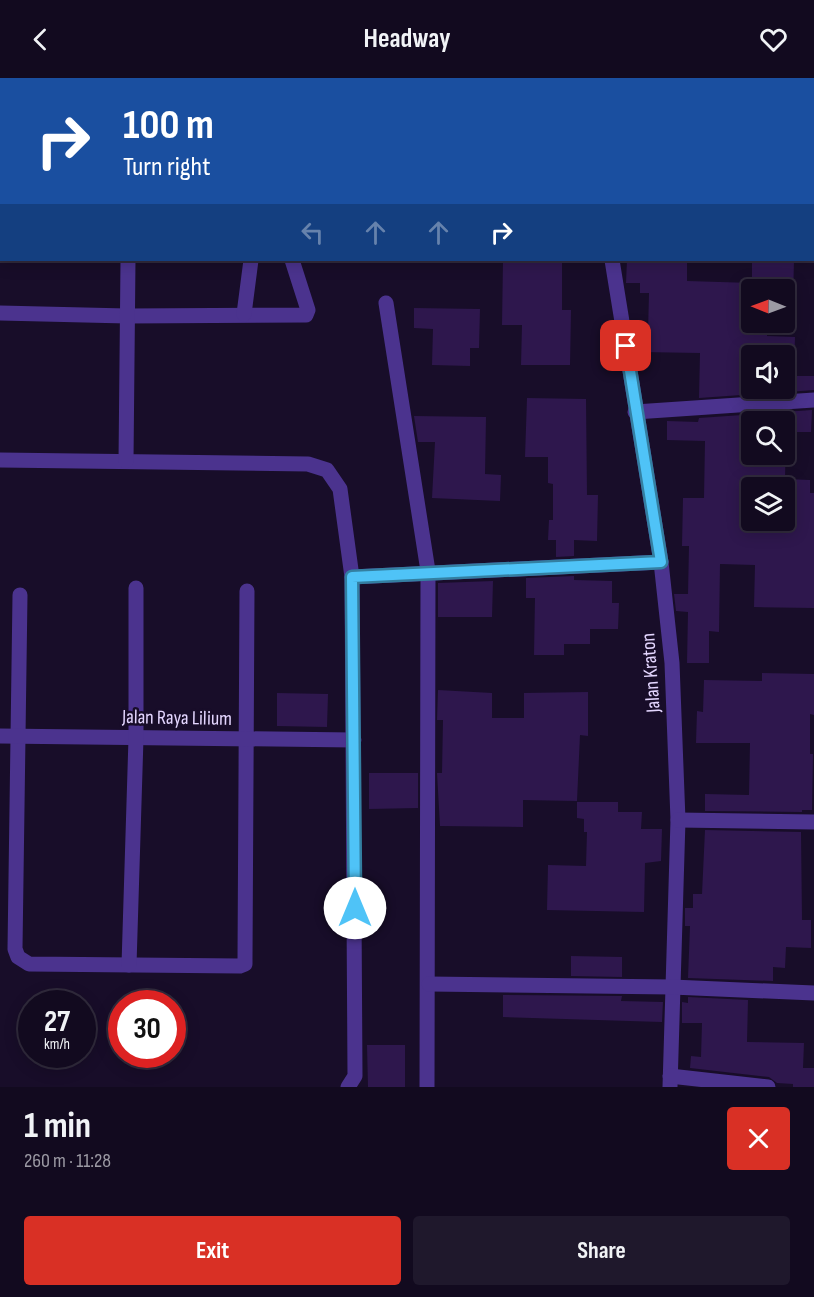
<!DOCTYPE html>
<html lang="en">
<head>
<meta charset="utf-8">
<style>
	:root { --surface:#120a1f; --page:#1f182c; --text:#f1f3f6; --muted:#9c9aa4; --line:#312b3d; --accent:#d93025 }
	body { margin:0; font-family:"Sofia Sans Condensed",sans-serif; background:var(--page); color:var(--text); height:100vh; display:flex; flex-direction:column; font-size:22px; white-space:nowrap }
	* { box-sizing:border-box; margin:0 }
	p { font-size:20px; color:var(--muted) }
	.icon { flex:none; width:33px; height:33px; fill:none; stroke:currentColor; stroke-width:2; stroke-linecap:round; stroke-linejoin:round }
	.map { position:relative; height:1009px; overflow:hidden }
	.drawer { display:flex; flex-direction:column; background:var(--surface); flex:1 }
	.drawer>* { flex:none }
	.top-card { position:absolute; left:0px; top:0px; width:814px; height:183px; box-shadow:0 3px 15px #0003,0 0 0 2px var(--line); background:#1a4fa0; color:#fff; overflow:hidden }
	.needle { width:39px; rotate:271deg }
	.tools { position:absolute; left:741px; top:201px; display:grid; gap:12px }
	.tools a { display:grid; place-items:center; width:54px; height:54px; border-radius:6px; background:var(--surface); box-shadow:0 3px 15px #0003,0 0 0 2px var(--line); font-size:30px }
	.speed { position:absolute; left:18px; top:912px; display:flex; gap:12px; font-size:30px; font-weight:700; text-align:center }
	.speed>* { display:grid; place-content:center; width:78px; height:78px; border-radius:50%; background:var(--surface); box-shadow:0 3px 15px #0003,0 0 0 2px var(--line); line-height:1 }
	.speed small { font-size:15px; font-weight:400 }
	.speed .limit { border:9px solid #d22; background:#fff; color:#111 }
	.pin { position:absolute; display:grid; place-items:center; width:51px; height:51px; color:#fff; margin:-26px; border-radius:12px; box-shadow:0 3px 9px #0006 }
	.me { position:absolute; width:66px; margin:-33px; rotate:0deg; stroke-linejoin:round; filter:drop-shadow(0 0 4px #0008) }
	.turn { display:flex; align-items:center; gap:21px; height:126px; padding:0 24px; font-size:27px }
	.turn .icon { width:78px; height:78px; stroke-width:2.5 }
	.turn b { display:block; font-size:42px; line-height:51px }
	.lanes { display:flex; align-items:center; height:57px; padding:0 24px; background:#0003; justify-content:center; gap:30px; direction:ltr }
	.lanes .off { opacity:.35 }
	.round { display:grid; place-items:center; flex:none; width:63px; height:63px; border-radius:6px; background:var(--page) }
	.headline { display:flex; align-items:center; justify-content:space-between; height:102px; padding:0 24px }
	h1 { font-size:36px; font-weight:700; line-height:45px }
	.action { display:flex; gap:12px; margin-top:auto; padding:12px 24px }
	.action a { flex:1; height:69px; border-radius:6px; background:var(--accent); color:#fff; font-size:24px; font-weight:700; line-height:69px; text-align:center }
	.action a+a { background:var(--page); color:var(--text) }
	header { display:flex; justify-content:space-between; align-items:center; height:78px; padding:0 24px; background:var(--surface); font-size:27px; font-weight:700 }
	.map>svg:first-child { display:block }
</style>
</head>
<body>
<header><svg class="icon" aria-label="back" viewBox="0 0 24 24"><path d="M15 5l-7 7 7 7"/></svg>Headway<svg class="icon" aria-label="heart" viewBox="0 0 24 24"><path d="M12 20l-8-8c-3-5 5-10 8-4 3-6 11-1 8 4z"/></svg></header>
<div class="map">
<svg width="814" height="1009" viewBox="0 0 814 1009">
	<rect width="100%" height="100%" fill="#180d29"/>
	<!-- building -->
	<g fill="#2e174d" fill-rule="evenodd">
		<path d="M503,182H562V232H571L570,287H521L522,247H502Z"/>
		<path d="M627,182H687V203L752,205V183H794L793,221H784V212H752V244H768L767,258L795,259L794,288H784V278H752V310H755V316L699,320L700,275L641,274V255H648L649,215H640V205H626Z"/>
		<path d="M414,230L480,231L479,270H470V288L432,287L433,251L414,250Z"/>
		<path d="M788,298H814V312L788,314Z"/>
		<path d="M527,320L586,321L587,417H598L597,463L574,462V478L556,479V462H548L549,442H553V406L548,405V379H525Z"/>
		<path d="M812,332L811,354H786L785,401L810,402V415H814V530L754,529L755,487L720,486L719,554L709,553V585H687L688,534L676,533L674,516H688L689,468H682L683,420H704L705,363L667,362V343L698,344L699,340ZM752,344H784V376H752ZM749,409L784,410V446L748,445Z"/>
		<path d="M414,338L486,339L485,396L501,397L500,423L432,420L435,364H418Z"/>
		<path d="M574,498V502L612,503V525H619L618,551H590V566H564V577H534L535,520H526V500Z"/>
		<path d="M493,503L492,539H438V505Z"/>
		<path d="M762,595L814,596V637L810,636V676H813L812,732H802V734L705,733V716L749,717L750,665H696L697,633L703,634L704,602L762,603Z"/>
		<path d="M438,612L492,615V640H524V615L588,614V658L580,657L577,723L523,722V749L440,748L437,695H442L443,642H437Z"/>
		<path d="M277,615L328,616L327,649L277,648Z"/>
		<path d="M369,695H418V730L369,731Z"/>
		<path d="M577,724H618V734H642L641,751H662L661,783L645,785L644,834L547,832L548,787L586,788L587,754H584V741L577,740Z"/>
		<path d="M705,752L801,754L802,842H811V870L786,869L785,890L773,889V903L688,900L690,848H685V830H693V816H702Z"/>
		<path d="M571,878L622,879V899L571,898Z"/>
		<path d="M503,917L622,918L621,923L663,924L662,944L503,939Z"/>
		<path d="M688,919L748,922L747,964L804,965L803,990H814V1009H793V1006L777,1005L769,999L690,990L691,978L701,979L702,945H682V924L688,925Z"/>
		<path d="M367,967H405V1009H368Z"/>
	</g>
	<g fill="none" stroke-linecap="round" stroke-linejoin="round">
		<!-- minor -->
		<g stroke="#4b338e" stroke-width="15">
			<path d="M261,0V2"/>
			<path d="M585,0V2"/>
			<path d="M131,2V0"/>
			<path d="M612,182L661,484L672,585L678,742L670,1009"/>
			<path d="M386,225L428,493L427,1009"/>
			<path d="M0,235L127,238L306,237L308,232L292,182"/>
			<path d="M244,236L251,182"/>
			<path d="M635,334L814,322"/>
			<path d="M0,382L308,386L327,392L340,411L352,499L355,998L348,1009"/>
			<path d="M126,383L128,182"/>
			<path d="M352,499L661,484"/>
			<path d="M20,517L15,871L18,879L29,886L240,888L245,886V881L247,513"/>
			<path d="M0,658L354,662"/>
			<path d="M678,742L814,744"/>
			<path d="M129,887L136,660V510"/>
			<path d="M429,906L672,909L814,915"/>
			<path d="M670,998L768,1009"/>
		</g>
	</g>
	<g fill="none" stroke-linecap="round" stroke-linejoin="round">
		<defs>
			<path id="route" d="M355,830L352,499L661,484L626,268"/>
		</defs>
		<!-- route casing -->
		<use href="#route" stroke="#337fa1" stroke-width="15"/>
		<!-- route -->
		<use href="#route" stroke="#4fc3f7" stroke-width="10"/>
	</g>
	<g text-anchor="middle" stroke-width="5" stroke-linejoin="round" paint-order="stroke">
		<!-- street labels -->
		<g font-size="20" fill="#e4d6ff" stroke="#180d29">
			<text transform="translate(650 595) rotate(-94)" y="7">Jalan Kraton</text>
			<text transform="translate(177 639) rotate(1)" y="7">Jalan Raya Lilium</text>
		</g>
	</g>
</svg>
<div class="tools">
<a><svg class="needle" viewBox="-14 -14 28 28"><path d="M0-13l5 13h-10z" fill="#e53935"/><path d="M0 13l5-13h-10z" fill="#9c9aa4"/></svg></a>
<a><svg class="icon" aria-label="sound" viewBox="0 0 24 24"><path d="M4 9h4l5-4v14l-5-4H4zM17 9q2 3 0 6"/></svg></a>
<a><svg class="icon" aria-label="search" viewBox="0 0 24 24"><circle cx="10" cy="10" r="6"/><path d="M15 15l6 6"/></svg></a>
<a><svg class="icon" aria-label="layers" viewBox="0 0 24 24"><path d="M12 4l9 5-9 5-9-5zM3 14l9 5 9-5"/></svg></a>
</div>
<div class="speed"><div>27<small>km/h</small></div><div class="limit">30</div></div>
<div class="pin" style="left:626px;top:268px;background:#d93025"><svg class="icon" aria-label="arrive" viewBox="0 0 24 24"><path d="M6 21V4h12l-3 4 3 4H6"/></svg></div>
<svg class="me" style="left:355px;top:830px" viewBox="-20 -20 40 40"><circle r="19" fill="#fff"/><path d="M0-13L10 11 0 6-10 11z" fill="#4fc3f7"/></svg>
<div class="top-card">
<div class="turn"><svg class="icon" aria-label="right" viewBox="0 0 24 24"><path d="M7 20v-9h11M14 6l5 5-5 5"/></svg><div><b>100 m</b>Turn right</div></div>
<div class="lanes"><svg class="icon off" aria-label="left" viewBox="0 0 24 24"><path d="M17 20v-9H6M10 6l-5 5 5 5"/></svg><svg class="icon off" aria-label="ahead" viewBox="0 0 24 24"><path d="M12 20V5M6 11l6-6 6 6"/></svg><svg class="icon off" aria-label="ahead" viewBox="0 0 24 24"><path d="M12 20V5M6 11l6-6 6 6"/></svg><svg class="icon" aria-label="right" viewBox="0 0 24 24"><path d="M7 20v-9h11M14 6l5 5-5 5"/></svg></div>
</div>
</div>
<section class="drawer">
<div class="headline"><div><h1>1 min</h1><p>260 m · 11:28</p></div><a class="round" style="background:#d93025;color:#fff"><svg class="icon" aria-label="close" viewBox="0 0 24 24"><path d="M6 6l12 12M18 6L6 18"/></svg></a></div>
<div class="action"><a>Exit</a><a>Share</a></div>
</section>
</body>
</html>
